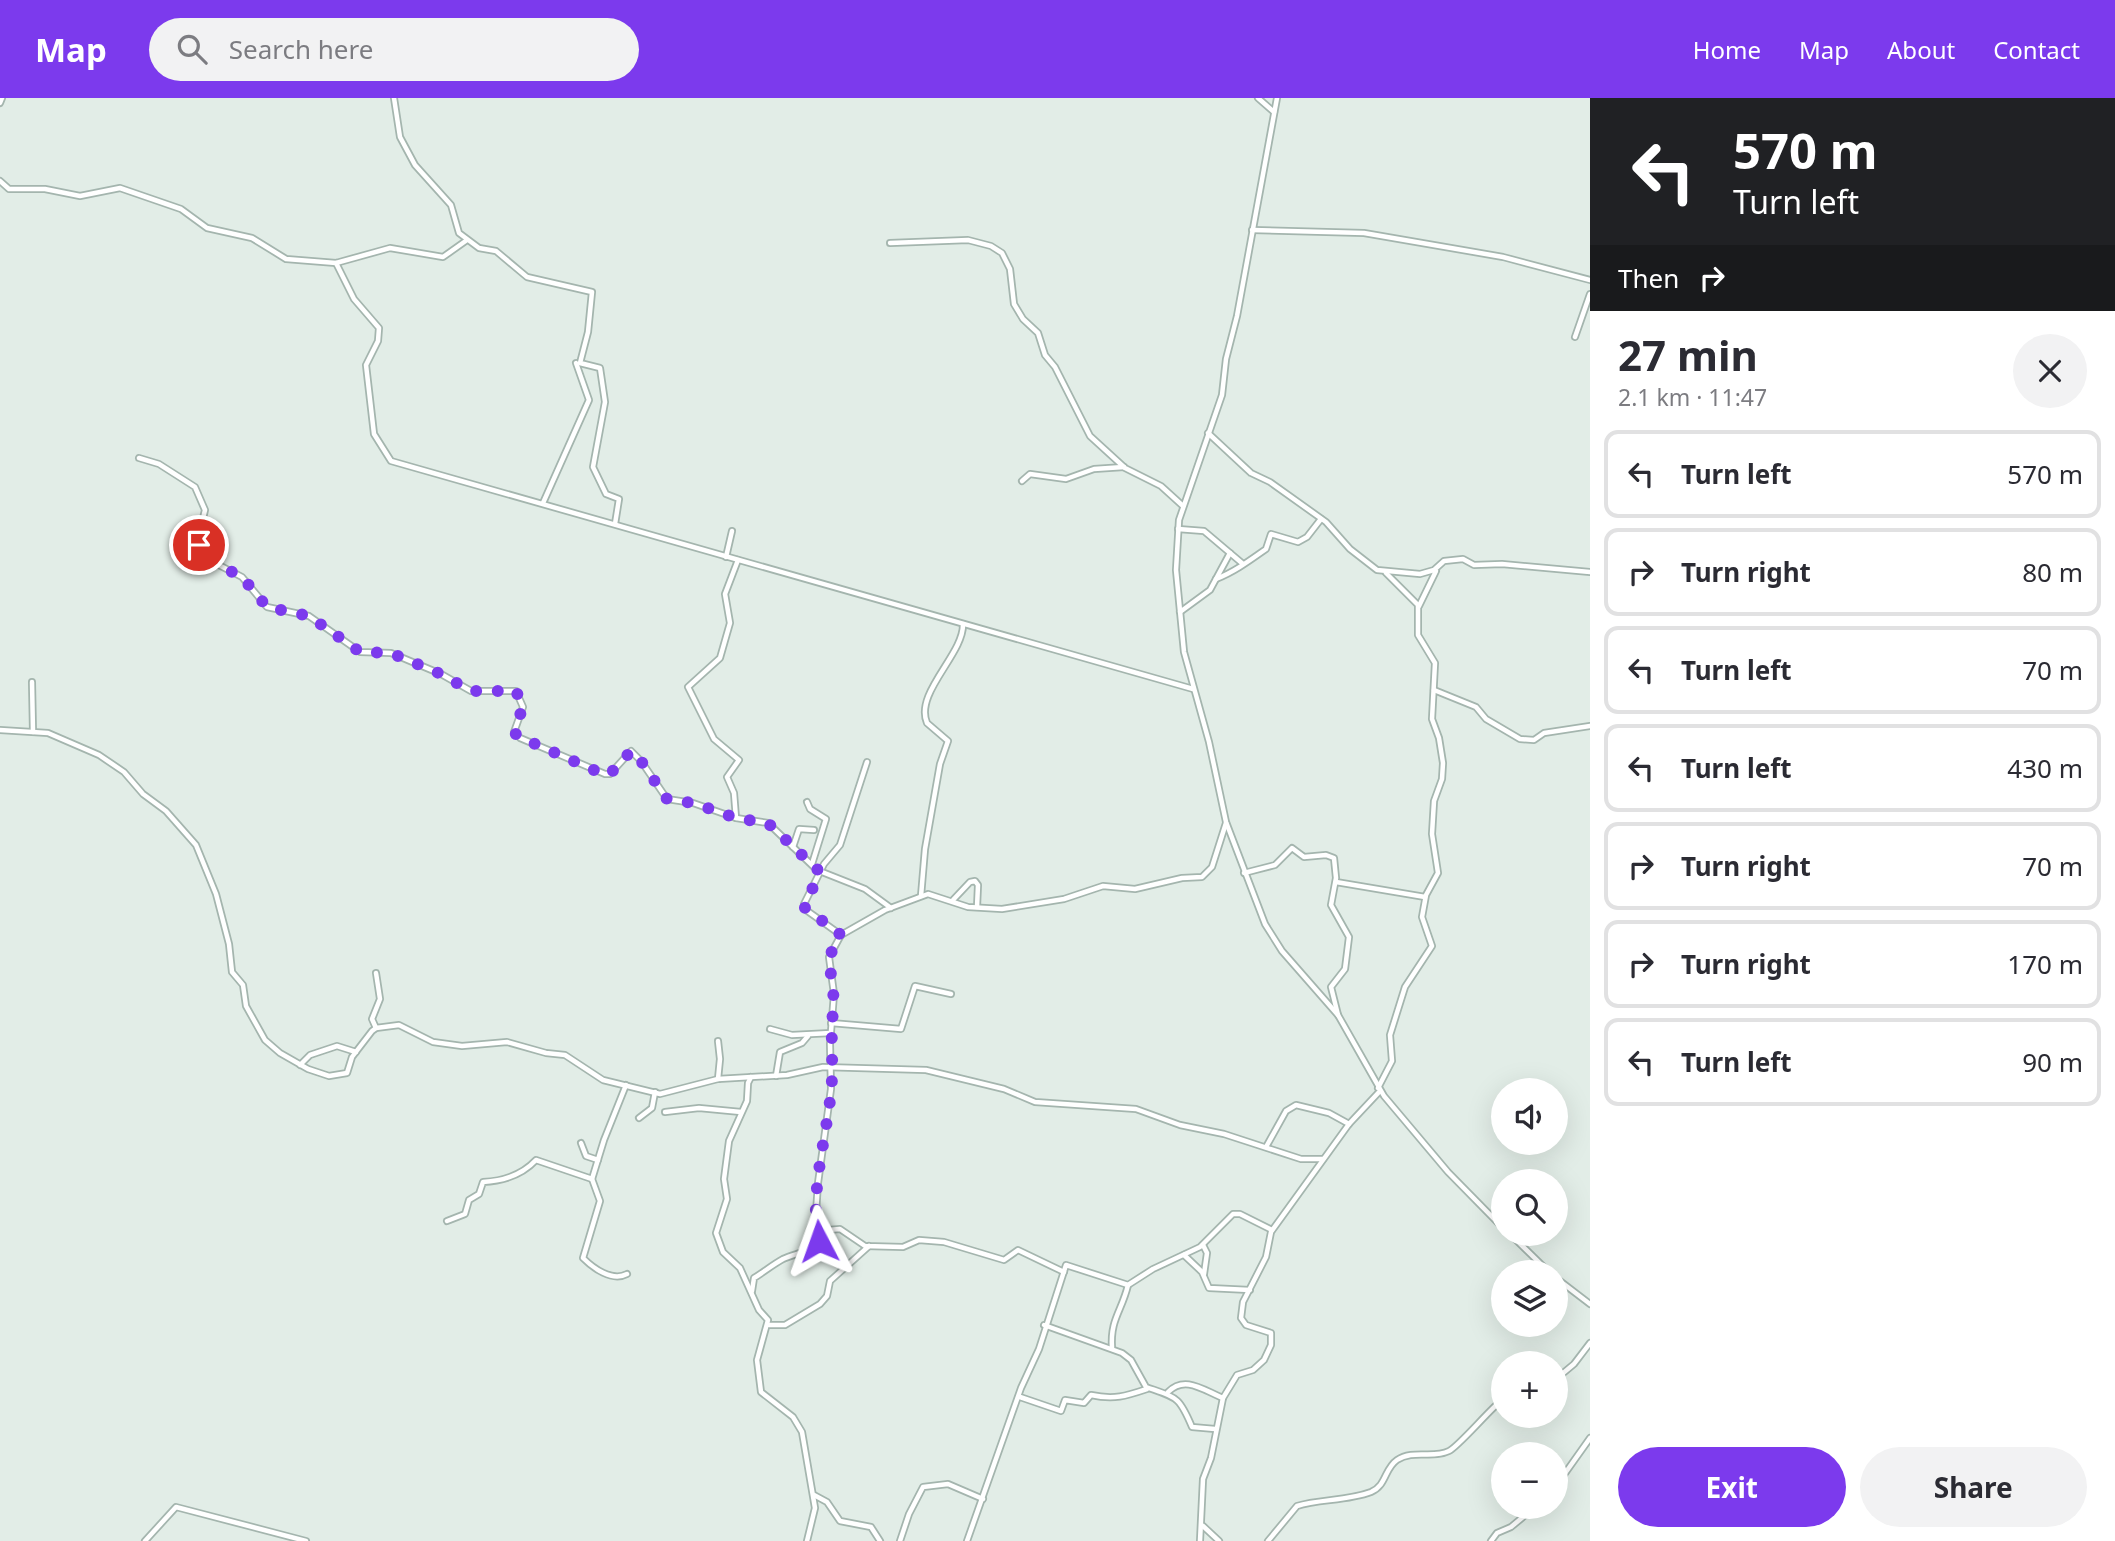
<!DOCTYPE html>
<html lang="en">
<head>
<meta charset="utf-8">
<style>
	:root { --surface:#fff; --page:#f2f2f3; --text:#2b2b33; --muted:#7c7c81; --line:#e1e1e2; --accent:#7c3aed }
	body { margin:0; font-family:"Noto Sans",sans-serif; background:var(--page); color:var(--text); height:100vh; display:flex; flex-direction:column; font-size:26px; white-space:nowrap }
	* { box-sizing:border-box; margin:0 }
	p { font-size:23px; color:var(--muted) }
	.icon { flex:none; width:38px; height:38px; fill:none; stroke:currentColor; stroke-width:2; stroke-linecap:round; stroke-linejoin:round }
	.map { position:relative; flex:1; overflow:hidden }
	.drawer { display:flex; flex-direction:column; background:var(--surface); width:525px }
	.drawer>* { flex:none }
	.banner { background:#202124; color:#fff; overflow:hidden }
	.controls { position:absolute; left:1491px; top:980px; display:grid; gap:14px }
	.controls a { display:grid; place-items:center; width:77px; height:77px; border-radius:50%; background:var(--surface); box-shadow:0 7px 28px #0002; font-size:35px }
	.pin { position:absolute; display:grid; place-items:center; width:60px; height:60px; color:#fff; margin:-30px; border:4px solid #fff; border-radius:50%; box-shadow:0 2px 7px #0007 }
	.me { position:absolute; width:77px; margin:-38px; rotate:356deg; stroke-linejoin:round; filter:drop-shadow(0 0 5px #0008) }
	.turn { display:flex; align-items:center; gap:24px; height:147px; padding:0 28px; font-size:32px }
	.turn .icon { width:91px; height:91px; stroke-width:2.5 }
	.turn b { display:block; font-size:49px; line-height:60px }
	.then { display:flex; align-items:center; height:66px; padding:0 28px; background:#0003; gap:14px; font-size:26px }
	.round { display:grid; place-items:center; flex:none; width:74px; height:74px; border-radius:37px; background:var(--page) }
	.overview { display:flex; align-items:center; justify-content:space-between; height:119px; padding:0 28px }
	h1 { font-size:42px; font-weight:700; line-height:52px }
	.button { display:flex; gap:14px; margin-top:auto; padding:14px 28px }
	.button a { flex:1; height:80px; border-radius:42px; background:var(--accent); color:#fff; font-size:28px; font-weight:700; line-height:80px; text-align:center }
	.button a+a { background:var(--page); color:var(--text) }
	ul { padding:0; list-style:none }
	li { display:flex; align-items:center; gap:21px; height:88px; margin:0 14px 10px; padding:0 14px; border:4px solid var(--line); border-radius:14px }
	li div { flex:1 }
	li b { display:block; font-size:26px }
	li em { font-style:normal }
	header { display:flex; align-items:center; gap:42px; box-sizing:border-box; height:98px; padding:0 35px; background:var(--accent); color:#fff }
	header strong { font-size:33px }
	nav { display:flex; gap:38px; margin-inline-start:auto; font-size:24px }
	.search { width:490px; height:63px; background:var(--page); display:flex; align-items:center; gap:18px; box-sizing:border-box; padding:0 24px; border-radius:38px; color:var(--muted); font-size:26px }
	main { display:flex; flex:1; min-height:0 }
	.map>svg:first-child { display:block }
</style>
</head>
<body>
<header>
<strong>Map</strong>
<div class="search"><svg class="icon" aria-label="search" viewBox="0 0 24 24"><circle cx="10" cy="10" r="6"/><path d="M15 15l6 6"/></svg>Search here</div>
<nav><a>Home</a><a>Map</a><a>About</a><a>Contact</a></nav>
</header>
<main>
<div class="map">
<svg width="1590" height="1443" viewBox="0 0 1590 1443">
	<rect width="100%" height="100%" fill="#e2ede7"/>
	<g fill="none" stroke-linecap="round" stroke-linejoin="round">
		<defs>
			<g id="minor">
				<path d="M394,0L400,39L415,67L451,107L459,135L479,150L496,153L527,179L592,194L588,234L580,265L600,270L605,304L593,369L606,396L619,401L615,426"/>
				<path d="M1258,0L1274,14"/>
				<path d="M1277,0L1237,218L1226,261L1222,297L1179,422L1176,472L1184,554L1209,644L1226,724L1265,826L1282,853L1338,917L1384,998L1448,1074L1503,1130"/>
				<path d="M0,5L2,0"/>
				<path d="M0,83L9,91H45L80,98L120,90L181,111L207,130L252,140L286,161L336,165L390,150L443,159L467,142"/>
				<path d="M1252,132L1364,135L1503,159L1590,182"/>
				<path d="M890,145L968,142L991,148L1002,155L1010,171L1014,206L1023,221L1038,235L1045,257L1055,269L1090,338L1125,370L1161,388L1183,408"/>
				<path d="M336,165L354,201L379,230L378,243L366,267L374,336L391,363L1193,591"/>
				<path d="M1575,239L1590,196"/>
				<path d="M1208,335L1251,375L1270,384L1326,424L1350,451L1377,472L1420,476L1434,472L1444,463L1463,461L1474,467L1502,466L1590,474"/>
				<path d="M139,360L159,366L195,389L205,412L198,441L202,453L213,464L242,479L267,509L309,518L360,554L391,555L441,576L471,593H516L523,609L514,634L520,640L605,676H610L631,653L641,663L667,701L693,705L736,720L768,725L817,772L865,791L891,810"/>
				<path d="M1022,383L1030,376L1066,381L1094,371L1124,369"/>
				<path d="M543,405L589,302L576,265"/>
				<path d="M1178,431L1204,433L1243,466"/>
				<path d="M726,459L732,433"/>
				<path d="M1216,481C1234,474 1249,463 1266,451L1271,436L1298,444L1307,439L1321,421"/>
				<path d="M1419,508L1436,473"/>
				<path d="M1180,514L1210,492L1230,455"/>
				<path d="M32,584L33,634"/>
				<path d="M1434,592L1476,609L1486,621L1520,641L1534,642L1544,635L1590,628"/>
				<path d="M0,632L48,635L99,657L124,674L143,696L166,713L196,747L216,796L229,846L232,874L243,887L246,908L265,942L280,955L308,971L329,978L347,975L352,959L372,933L376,930L399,927L433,944L462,948L507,944L546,955L565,957L603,982L660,996L718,981L787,977L823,969L926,972L1004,991L1035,1004L1136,1011L1180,1027L1224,1036L1301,1061H1323"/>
				<path d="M807,704L810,711L826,721L812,766"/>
				<path d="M736,720L734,695L727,679L739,662L714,641L688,589L720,560L730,525L725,496L738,462"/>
				<path d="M793,749L799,731L814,732"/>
				<path d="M1244,775L1275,767L1292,750L1304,759L1326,757L1334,760L1336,780L1331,807L1349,839L1345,871L1331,889L1338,917"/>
				<path d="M1336,784L1425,799"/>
				<path d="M921,798L925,751L940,666L948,643L927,625C914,595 964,556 963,526"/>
				<path d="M953,802L970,784L975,783L978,787L977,809"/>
				<path d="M841,837L806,812L804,806L824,766L840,747L867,664"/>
				<path d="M376,875L380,901L372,921L376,930"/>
				<path d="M831,925L901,931L915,888L951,896"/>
				<path d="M770,931L792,937L831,935"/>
				<path d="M300,967L310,957L337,948L356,954"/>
				<path d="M776,978L780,954L802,945L808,938"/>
				<path d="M751,979L748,985L747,1003L729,1043L724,1081L727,1101L716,1135L723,1154L740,1170L759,1212L768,1222L757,1262L761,1294L793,1319L802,1334L815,1410L807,1443"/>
				<path d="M718,981L720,961L718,943"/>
				<path d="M626,987L604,1042L592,1081L600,1103L583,1160C593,1170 612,1184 627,1176"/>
				<path d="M1378,990L1392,963L1390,937L1405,889L1432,848L1422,819L1426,797L1438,775L1432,736L1434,703L1442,681L1443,665L1439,640L1432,621L1435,565L1418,537V507L1386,475"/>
				<path d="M665,1014L699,1010L741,1014"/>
				<path d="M639,1020L652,1010L655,994"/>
				<path d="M581,1045L586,1058L598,1062"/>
				<path d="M1266,1049L1286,1013L1296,1007L1329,1015L1349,1026"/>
				<path d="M447,1123L465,1116L469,1102L479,1096L483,1084C503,1083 522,1077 536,1062L592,1081"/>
				<path d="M816,1133L840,1131L865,1148L903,1149L919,1142L944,1144L1004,1162L1018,1152L1064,1174"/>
				<path d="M1510,1136L1549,1174"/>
				<path d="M1203,1147L1207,1155L1204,1176"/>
				<path d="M1184,1157L1202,1174L1209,1190L1250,1192"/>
				<path d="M1556,1180L1590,1206"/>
				<path d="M752,1193L754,1180C764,1174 772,1167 783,1161C796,1155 808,1155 819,1144L815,1130L818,1085L831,991L830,946L834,896L829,859L841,837L885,812L928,796L968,809L1002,811L1064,801L1103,788L1135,791L1182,780L1202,779L1212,769L1226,725"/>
				<path d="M769,1227H785L820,1206L827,1198L830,1183L869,1148"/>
				<path d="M1044,1227L1122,1255L1131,1262L1146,1289C1177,1300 1179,1298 1192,1329L1215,1331"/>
				<path d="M1112,1250C1110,1221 1122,1213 1128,1187"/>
				<path d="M1556,1281L1574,1266L1590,1245"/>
				<path d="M1168,1294C1185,1277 1203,1292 1223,1300"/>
				<path d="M1020,1299L1061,1313L1065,1302L1084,1305L1091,1297C1114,1302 1126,1298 1147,1291"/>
				<path d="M1556,1388L1590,1340"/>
				<path d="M814,1397L827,1404L840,1423L871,1429L880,1443"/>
				<path d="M1203,1428L1219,1443"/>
				<path d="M145,1443L176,1409L306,1443"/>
				<path d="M900,1443L909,1416L923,1389L948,1386L983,1401"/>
				<path d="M967,1443L1021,1290L1039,1251L1066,1167L1128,1187L1153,1171L1200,1149L1233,1116H1240L1272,1132"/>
				<path d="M1200,1443L1203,1381L1211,1360L1223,1300L1237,1277L1253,1272L1264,1262L1271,1247V1235L1246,1227L1241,1220L1243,1204L1266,1159L1271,1134L1349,1026L1380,993"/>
				<path d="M1268,1443L1297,1408C1319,1401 1347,1403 1371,1394C1387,1387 1384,1371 1397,1362C1413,1351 1433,1361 1449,1353C1459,1348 1490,1311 1503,1301"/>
				<path d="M1491,1443L1497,1435L1511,1429L1535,1409"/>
			</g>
		</defs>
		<!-- minor casing -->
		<use href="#minor" stroke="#a4b5ae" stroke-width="8"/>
		<!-- minor -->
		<use href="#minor" stroke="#fff" stroke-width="4.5"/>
	</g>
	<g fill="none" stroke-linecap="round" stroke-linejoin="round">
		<!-- route -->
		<path stroke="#7c3aed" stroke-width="12" stroke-dasharray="0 21.6" d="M199,447L213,464L242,479L267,509L309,518L360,554L391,555L441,576L471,593H516L523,609L514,633L517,638L605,677L610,676L631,653L641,663L667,701L693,705L736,720L768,725L820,774L804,809L841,837C820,860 837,885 833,914C830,941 834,967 831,994C826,1042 809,1097 819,1143"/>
	</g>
</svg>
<div class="controls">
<a><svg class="icon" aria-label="sound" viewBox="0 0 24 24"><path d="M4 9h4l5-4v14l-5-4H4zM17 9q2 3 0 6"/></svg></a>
<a><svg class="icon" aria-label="search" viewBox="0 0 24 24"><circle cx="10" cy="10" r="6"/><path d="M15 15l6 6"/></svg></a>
<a><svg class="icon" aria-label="layers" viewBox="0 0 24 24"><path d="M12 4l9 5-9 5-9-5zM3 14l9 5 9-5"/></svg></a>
<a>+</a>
<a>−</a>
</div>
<div class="pin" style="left:199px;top:447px;background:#d93025"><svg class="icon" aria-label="arrive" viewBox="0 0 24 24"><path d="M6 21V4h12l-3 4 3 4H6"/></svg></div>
<svg class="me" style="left:819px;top:1143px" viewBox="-20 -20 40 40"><path d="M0-17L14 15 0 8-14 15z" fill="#7c3aed" stroke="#fff" stroke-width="4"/></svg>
</div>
<section class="drawer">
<div class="banner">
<div class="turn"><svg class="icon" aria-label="left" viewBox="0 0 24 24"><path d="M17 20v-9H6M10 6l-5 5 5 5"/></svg><div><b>570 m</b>Turn left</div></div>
<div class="then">Then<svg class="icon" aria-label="right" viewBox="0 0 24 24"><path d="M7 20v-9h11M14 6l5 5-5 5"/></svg></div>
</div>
<div class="overview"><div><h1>27 min</h1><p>2.1 km · 11:47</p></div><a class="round"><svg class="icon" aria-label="close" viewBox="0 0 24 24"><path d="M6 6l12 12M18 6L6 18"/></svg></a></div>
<ul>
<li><svg class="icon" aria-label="left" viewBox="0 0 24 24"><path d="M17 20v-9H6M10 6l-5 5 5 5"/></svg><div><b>Turn left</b></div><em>570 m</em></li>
<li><svg class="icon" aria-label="right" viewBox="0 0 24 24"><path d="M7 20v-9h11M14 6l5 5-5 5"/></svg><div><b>Turn right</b></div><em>80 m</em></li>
<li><svg class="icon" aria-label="left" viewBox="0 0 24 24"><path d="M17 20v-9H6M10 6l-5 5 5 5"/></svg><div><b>Turn left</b></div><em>70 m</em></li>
<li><svg class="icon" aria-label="left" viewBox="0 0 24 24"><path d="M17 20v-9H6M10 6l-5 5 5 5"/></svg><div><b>Turn left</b></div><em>430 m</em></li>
<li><svg class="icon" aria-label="right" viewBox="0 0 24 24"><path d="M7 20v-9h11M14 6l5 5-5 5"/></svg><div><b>Turn right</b></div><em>70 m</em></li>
<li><svg class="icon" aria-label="right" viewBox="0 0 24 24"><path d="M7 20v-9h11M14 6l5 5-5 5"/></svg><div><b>Turn right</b></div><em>170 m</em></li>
<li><svg class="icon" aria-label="left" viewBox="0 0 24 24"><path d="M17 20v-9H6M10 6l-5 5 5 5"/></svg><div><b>Turn left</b></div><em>90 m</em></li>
</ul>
<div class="button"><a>Exit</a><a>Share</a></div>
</section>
</main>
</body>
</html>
